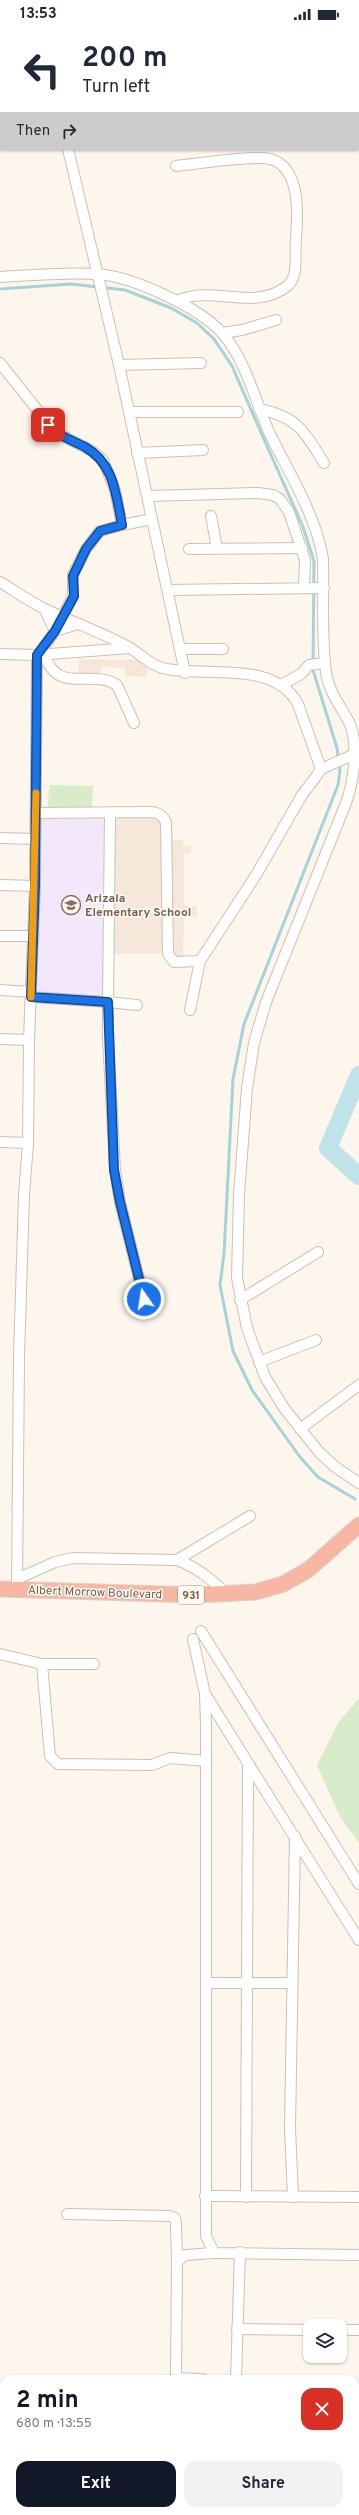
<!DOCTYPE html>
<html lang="en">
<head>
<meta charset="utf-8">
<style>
	:root { --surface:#fff; --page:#f2f2f3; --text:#1f2937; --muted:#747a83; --accent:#111827 }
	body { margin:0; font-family:Overpass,sans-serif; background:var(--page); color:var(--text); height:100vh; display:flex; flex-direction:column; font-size:15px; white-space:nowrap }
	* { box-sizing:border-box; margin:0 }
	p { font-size:13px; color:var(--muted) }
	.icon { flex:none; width:22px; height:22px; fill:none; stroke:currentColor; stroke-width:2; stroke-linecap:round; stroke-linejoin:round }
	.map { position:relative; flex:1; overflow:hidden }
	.details { position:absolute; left:0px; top:2347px; width:359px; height:140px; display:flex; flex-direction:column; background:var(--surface); border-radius:12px 12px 0 0; box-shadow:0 1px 3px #0004 }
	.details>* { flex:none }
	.guide { position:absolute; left:0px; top:0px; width:359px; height:122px; box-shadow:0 1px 3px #0004; background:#fff; color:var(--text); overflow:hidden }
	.buttons { position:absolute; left:303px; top:2291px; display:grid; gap:8px }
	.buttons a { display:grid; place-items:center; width:44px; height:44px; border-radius:8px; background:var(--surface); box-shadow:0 1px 3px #0004; font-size:20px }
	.pin { position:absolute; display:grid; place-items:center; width:34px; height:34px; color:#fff; margin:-17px; border-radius:8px; box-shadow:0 2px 6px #0006 }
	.me { position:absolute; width:44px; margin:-22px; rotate:347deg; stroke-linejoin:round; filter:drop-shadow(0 0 3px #0008) }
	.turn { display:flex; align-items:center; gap:14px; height:84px; padding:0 16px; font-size:18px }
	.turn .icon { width:52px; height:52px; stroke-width:2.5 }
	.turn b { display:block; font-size:28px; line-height:34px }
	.then { display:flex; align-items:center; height:38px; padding:0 16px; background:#0003; gap:8px; font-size:15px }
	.round { display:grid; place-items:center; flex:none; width:42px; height:42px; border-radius:12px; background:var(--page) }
	.overview { display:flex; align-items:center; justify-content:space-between; height:68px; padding:0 16px }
	h1 { font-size:24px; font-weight:700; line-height:30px; color:var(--accent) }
	.primary-button { display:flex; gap:8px; margin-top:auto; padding:8px 16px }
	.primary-button a { flex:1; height:46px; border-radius:12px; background:var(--accent); color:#fff; font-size:16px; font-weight:700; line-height:46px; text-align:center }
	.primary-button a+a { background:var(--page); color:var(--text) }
	.status { display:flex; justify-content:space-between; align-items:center; height:28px; padding:0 20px; background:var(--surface); direction:ltr }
	.status svg { height:11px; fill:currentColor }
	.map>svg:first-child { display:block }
</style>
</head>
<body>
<div class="status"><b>13:53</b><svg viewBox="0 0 49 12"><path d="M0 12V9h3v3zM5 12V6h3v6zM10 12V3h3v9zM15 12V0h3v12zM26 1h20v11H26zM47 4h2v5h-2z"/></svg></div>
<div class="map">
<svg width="359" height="2487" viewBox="0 0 359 2487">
	<rect width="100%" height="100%" fill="#fdf6ec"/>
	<!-- residential -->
	<g fill="#f5e8da">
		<path d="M79,631L147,632V649L125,648V640L101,639V650L78,649Z"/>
		<path d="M160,789V805H173V812H183V818H191V825H184V877L197,878V888H184L183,932L169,926H114L111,790Z"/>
	</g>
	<!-- education -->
	<path fill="#f3e8fa" d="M38,788L106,789V967L35,965Z"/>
	<!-- green -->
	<g fill="#d8ecc9">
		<path d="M49,757L93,758L92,782L48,781Z"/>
		<path d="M359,1670V1815L340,1789L317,1737L338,1695Z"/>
		<path d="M0,2477H4V2483H256L359,2487H0Z"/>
	</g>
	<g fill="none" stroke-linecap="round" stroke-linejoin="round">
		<!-- stream -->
		<path stroke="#a5d3da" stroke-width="3" d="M0,261L71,256L125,262L171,280L197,295L214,311L232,338L263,409L303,499L314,533L313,642L337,720L340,742L338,757L244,996L233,1051L224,1226L220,1257L233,1323L252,1362L300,1429L318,1449L355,1471"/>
		<!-- river -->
		<path stroke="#bfe3e8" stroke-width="18" d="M359,1047L328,1120L359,1148"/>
		<defs>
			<g id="minor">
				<path d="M68,121L119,337L185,645"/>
				<path d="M176,138C197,136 252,127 270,131C301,139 298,186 296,211C294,226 300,249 286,259C252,284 212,256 177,273"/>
				<path d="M0,249C32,247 65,244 97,246C131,248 199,279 222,305C246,332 255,373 270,406C289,445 316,487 323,531C324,569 321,607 326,644C328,662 341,679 349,694C359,715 354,753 346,775L266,974L254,1015L247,1060L239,1167L237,1250L247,1300L265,1349L284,1380L319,1424L334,1438L359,1455"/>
				<path d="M222,305L242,302L276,292"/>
				<path d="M0,335L55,404L92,423L103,432L115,462L122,497L152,491"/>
				<path d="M119,337L201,335"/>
				<path d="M259,381C298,389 304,403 324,435"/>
				<path d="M130,384H238"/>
				<path d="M137,425L203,422"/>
				<path d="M148,468L258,465L273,467L280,471L289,484L305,532L304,559"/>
				<path d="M211,488L217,520"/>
				<path d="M189,521L302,520"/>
				<path d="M0,554C15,563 31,575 47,582C74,595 104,605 130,620C142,627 152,639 167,641C208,649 274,632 298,676L321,741"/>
				<path d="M168,562L324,560"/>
				<path d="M45,582L55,603L78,596"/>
				<path d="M180,621H223"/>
				<path d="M0,626L37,627"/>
				<path d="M39,626L55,603L73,568V547L86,521L100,503L122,497"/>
				<path d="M44,626C58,668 91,640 117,657L134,695"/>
				<path d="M281,657L301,646L309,637L325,635"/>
				<path d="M36,785L151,784C159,785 162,787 166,794L168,926L174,934L200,933L256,847L302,767L315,750L321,741L355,726"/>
				<path d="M110,785L108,974L137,977"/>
				<path d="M0,810L35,811"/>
				<path d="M0,857L35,858"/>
				<path d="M0,908H34"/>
				<path d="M0,962L31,964"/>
				<path d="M31,969L108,974V1010L115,1142L120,1174L144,1271"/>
				<path d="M190,982L200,933"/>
				<path d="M0,1011L29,1012"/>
				<path d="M0,1114L28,1115"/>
				<path d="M240,1272L318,1224"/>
				<path d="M259,1334L316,1312"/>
				<path d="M300,1401L359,1357"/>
				<path d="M177,1532L250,1488"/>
				<path d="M17,1551L55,1534L73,1530L177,1532C197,1539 213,1553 228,1567"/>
				<path d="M17,1561L19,1329L24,1167L28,1115L29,1012L35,858L37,627L130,620"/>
				<path d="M201,1603L359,1856"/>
				<path d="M193,1611L205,1666L206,1695V2208L214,2225L359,2227"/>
				<path d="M0,1626L42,1636H94"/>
				<path d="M42,1636L50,1728L58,1736L152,1737L170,1730L206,1733"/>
				<path d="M205,1666L248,1735L246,2169"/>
				<path d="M248,1735L359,1912"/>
				<path d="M206,1955H292"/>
				<path d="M205,2168L359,2169"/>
				<path d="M293,2169L290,2100L295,1808"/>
				<path d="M67,2186L170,2188L175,2190L176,2195L177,2234"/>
				<path d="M237,2301L310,2302"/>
				<path d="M340,2302H359"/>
				<path d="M176,2350L203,2351"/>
				<path d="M176,2351L177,2234L185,2227L214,2225"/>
				<path d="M236,2351L240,2224"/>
				<path d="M355,2379H359"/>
				<path d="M0,2446H4"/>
				<path d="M355,2448H359"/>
			</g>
			<path id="highway" d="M0,1561L196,1567L256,1564L283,1556L308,1542L359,1497"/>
		</defs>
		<!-- minor casing -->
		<use href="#minor" stroke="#d1beb0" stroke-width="12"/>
		<!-- highway casing -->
		<use href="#highway" stroke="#dad1cd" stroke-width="17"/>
		<!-- minor -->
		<use href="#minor" stroke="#fff" stroke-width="10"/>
		<!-- highway -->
		<use href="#highway" stroke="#f7b7a3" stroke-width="15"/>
	</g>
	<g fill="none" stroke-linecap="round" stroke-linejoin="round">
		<defs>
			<path id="route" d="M48,397C59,408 71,412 85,419C114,435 116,467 122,497L100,503L86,521L73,548L74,568L55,603L37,627L35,858L31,969L108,974L114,1142L120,1174L144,1271"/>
		</defs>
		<!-- route casing -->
		<use href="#route" stroke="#114b97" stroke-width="10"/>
		<!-- route -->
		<use href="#route" stroke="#1a73e8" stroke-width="7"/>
		<!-- slow -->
		<path stroke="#f59e0b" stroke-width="7" d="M31,969L36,765"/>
	</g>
	<!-- icons -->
	<defs>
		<symbol id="school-ring" viewBox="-11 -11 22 22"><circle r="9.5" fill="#fffaf3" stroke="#8d6e63" stroke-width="1.5"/><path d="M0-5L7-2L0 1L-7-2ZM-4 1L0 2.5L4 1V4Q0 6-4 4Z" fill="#8d6e63"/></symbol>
	</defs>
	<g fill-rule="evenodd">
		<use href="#school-ring" x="60" y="866" width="22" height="22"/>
	</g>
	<g text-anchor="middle" stroke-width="3" stroke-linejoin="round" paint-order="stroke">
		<!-- shield labels -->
		<rect fill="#fffaf3" stroke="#a28b7f" stroke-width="1" x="178" y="1558" width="26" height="18" rx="3"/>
		<g font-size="11" font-weight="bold" fill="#7a5c4d">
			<text x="191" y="1571">931</text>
		</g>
		<!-- education labels -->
		<g font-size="12" font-weight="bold" fill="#785e54" stroke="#fffaf3" text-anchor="start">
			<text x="85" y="874">Arizala<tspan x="85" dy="14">Elementary School</tspan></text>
		</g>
		<!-- street labels -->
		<g font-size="12" fill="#7a5c4d" stroke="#fffaf3">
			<text transform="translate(95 1564) rotate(2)" y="4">Albert Morrow Boulevard</text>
		</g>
	</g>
</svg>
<div class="buttons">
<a><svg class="icon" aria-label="layers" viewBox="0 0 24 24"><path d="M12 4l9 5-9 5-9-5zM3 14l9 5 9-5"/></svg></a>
</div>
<div class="pin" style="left:48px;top:397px;background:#d93025"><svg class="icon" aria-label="arrive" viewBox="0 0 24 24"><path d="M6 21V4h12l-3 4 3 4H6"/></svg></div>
<svg class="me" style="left:144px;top:1271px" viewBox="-20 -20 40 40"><circle r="17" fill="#1a73e8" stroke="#fff" stroke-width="3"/><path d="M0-11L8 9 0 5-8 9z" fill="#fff"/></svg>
<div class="guide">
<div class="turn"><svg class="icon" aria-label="left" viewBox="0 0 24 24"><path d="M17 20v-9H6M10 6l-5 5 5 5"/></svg><div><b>200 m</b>Turn left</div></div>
<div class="then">Then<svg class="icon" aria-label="right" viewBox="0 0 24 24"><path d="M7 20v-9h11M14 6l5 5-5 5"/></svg></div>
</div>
<section class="details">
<div class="overview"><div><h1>2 min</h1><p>680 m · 13:55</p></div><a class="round" style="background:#d93025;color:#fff"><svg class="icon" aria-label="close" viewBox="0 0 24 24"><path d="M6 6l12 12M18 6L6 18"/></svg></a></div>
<div class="primary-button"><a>Exit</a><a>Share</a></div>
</section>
</div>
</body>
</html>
